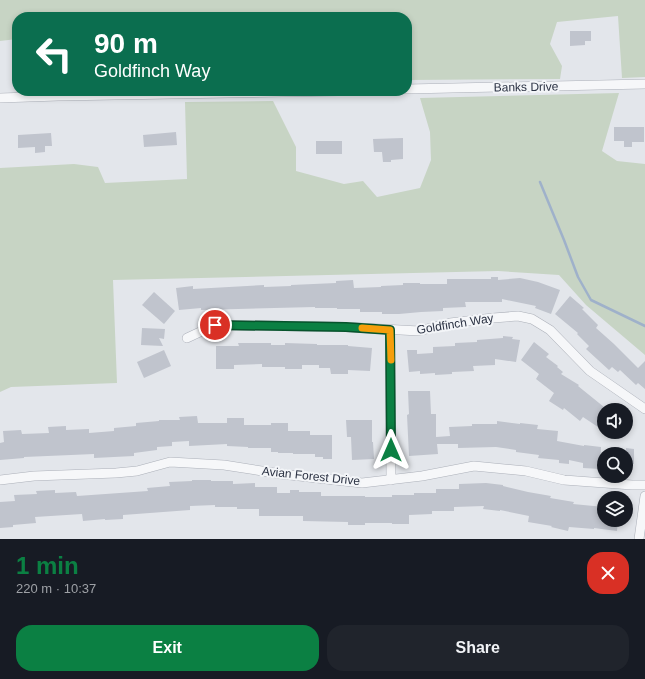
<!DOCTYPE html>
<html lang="en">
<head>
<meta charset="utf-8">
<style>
	:root { --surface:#171b24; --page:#20242c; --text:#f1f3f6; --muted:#9ea1a6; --accent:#0b8043 }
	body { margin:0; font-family:Arial,sans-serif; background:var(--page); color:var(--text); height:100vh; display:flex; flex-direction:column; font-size:15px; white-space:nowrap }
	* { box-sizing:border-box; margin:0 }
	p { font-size:13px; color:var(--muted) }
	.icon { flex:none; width:22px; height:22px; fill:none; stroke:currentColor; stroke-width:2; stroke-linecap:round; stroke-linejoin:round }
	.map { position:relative; height:539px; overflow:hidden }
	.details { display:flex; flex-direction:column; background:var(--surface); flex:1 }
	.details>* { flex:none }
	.hud { position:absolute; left:12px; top:12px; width:400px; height:84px; border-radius:16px; box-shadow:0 2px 6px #0003; background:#0b6e4f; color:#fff; overflow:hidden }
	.fabs { position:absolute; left:597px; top:403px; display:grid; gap:8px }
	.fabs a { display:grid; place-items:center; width:36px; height:36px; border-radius:50%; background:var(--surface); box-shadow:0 2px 6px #0003; font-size:20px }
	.pin { position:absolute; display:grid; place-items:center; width:34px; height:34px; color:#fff; margin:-17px; border:2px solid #fff; border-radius:50%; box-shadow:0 1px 4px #0007 }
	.me { position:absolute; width:44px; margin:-22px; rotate:0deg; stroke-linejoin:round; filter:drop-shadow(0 0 3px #0008) }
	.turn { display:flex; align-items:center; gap:14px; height:84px; padding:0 16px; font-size:18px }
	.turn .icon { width:52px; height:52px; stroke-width:2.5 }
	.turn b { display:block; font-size:28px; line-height:34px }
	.round { display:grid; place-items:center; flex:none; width:42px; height:42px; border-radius:16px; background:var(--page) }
	.headline { display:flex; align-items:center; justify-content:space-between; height:68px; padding:0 16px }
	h1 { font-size:24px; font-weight:800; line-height:30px; color:var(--accent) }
	.cta { display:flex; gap:8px; margin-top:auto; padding:8px 16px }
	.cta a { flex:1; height:46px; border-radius:16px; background:var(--accent); color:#fff; font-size:16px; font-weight:800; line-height:46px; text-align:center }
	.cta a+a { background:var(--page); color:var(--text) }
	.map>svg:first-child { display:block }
</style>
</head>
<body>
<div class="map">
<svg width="645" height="539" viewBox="0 0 645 539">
	<rect width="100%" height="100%" fill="#e3e6eb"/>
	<!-- green -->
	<g fill="#c7d4c4">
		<path d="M0,0H645V77L622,78L618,16L557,22L550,44L562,66L560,79L407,80V17H17V39L0,41Z"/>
		<path d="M619,93L602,151L617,161L645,164V355L586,305L559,275L498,271L113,280L117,383L11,387L0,392V168L74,164L98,167L105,183L187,179L185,102L273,101L296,147V171L344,184L363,181L377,197L420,188L431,160L430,132L420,98Z"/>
	</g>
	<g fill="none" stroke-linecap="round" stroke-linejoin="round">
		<!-- stream -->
		<path stroke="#9fb1ca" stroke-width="2.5" d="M540,182L564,240L578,277L591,300L645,326"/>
	</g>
	<!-- building -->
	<g fill="#c0c4cd">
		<path d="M570,31H591V41H585V45L570,46Z"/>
		<path d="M614,127H644V142H632V147H624V141H614Z"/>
		<path d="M176,132L177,145L144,147L143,135Z"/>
		<path d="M51,133L52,146H45V152L35,153V147L18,148V135Z"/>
		<path d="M403,138V159L391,160V162H383L382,152H374L373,139Z"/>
		<rect x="316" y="141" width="26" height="13"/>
		<path d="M491,277H498V280L520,278L538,282L560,290L551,314L535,308L536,306L502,299V302H465L466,307L443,308V311L421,312L399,314H382V312H360V309H337V308H315V307L201,310V308L179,310L176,288L193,286V289L264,285V287L291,286V285L336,283V281L353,280L354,288L381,287V286L403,285V283H420V284H447V279H491Z"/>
		<path d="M154,292L175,311L164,324L142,305Z"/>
		<path d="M570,296L584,308L582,309L598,325L596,328L614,344L638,368L645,361V389L638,383L636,385L620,370L618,372L612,367L609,370L586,349L589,346L577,334L578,333L555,314Z"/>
		<path d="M142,328L165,329L164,339L159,338L163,346L141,345Z"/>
		<path d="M503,336L513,337L512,339L520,340L516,362L495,359V365L473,366L474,371L452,372V374L435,375V373L420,374V371L409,372L407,350H417V354L433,353V347L455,346V343L477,342V340L503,338Z"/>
		<path d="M534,342L549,354L546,357L558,366L557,367L563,372L561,374L579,385L578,386L604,407V431L583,417L580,421L564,408L563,410L549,401L554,393L536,379L539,374L521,360Z"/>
		<path d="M238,343H271V345H285V343L317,344V345H348V346L372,348L370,371L348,370V374H331L330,368H319V365H302V369H285V367H262V364L234,365V369H216V346H239Z"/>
		<path d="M164,350L171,366L144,378L137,362Z"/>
		<path d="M408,391H430L431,414H436V437L450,436L449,427L472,426V424H497V421L520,424V423L538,425L537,429L558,431L557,441L584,446V445L601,447L600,469L583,468V463L569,460V464L559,463V460L538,458L539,455L516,452V450L496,447L458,448V444H437L438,454L409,456L407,415L409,414Z"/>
		<path d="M197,416L198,423H227V418H244V425H271V423H288V431H310V435H332V459H323V457H315V454H293V453H278V452H271V448H248V447L227,446V444L189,446V441L172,442V446L157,447V450L134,453V456L94,458V454L71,455L24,457V458L0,460V443L4,442L3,431L21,430L22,434L49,433L48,427L66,426V430L89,429V433L114,431V428L136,426V423L159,421V420H180L179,417Z"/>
		<path d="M346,420H372V442H373L374,459L352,460L351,437H347Z"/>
		<path d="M626,448L634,449V464H626Z"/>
		<path d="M192,480H211V481H233V484L255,483V487H277V493H290V490H299V492H321V496H365V497H392V495H414V493H436V489H459V484L486,483L503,485V486L528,492L551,496L550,498L574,502L573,504L604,507V520H618L617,531L594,528V529L569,527L568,531L551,527L552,526L528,522L529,516L500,510V511L483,509L484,506L454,507V511H432V514L409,515V524H392V523H365V525H348V522L303,521V516H259V509H237V507H215V505L190,506V510L123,515V519L105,520V519L83,521L82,514L35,517L36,523L13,525V527L0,528V502L15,501L14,495L37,494L36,491L55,490V493L76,492L77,496L148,491L147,488L170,486L169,482L192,481Z"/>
	</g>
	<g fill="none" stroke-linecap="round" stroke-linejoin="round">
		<defs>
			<g id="minor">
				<path d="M407,89L645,84"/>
				<path d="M0,98L58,96L338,91"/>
				<path d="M390,330L391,480"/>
				<path d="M187,338L215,325L346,327L419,331L450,323L493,318L518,316L532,319L550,330L590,371L645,409"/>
				<path d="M0,480L34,476L116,473L137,471L170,462L224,465L281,474L362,483L422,476L474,466L526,471L564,480L632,485H645"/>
				<path d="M639,539L645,496"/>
			</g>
		</defs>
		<!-- minor casing -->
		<use href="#minor" stroke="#acb0b9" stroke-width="10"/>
		<!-- minor -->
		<use href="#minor" stroke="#f6f7f9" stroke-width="9"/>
	</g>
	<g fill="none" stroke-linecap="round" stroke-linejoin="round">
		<defs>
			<path id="route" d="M215,325L346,327L390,330L391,450"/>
		</defs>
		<!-- route casing -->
		<use href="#route" stroke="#07532c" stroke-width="10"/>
		<!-- route -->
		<use href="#route" stroke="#0b8043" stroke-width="7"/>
		<!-- slow -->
		<path stroke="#f59e0b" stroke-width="7" d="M362,328L390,330L391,360"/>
	</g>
	<g text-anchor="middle" stroke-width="4" stroke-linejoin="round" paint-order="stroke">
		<!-- street labels -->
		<g font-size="12" fill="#2b3243" stroke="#f3f5f8">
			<text transform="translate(526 87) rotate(-1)" y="4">Banks Drive</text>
			<text transform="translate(455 324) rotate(-9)" y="4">Goldfinch Way</text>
			<text transform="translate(311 476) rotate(6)" y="4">Avian Forest Drive</text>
		</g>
	</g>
</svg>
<div class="fabs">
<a><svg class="icon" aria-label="sound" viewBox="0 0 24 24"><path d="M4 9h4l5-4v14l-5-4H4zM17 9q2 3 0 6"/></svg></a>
<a><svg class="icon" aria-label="search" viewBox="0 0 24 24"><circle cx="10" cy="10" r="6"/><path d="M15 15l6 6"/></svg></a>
<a><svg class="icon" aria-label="layers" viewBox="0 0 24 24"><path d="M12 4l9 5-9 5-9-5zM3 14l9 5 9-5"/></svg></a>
</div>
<div class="pin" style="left:215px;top:325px;background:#d93025"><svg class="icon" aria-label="arrive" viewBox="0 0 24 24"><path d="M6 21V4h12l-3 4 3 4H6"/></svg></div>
<svg class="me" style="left:391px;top:450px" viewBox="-20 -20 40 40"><path d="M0-17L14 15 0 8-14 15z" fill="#0b8043" stroke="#fff" stroke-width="4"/></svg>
<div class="hud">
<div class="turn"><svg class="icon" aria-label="left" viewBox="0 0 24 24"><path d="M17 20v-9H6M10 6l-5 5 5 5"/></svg><div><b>90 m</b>Goldfinch Way</div></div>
</div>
</div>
<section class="details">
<div class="headline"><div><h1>1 min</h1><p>220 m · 10:37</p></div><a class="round" style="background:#d93025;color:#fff"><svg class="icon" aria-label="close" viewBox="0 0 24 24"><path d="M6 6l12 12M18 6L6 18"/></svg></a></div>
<div class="cta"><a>Exit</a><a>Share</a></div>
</section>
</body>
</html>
